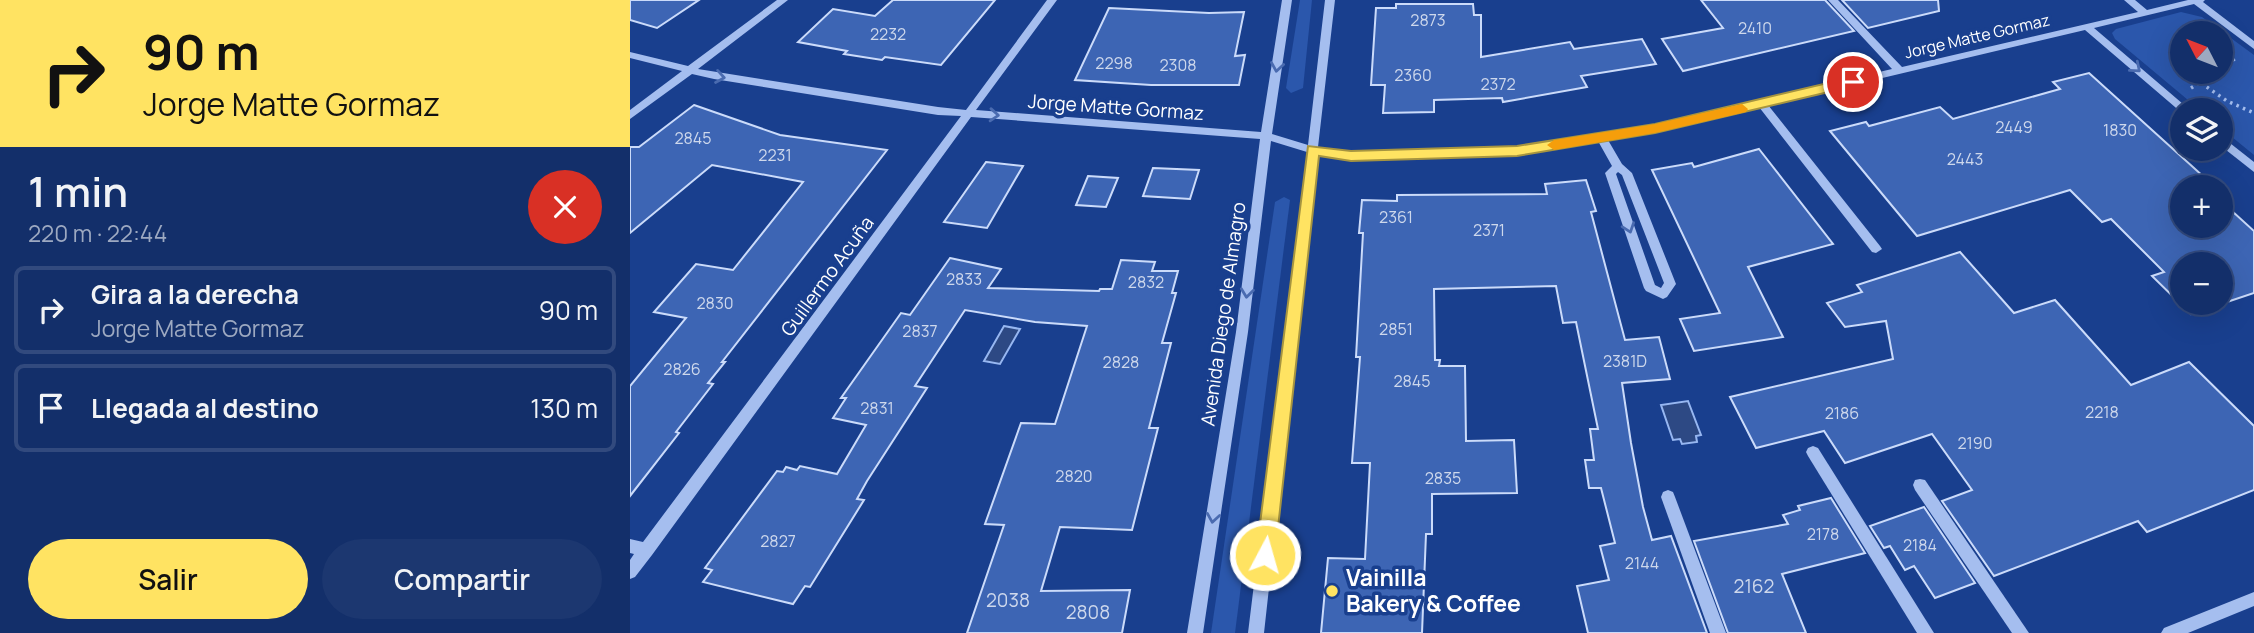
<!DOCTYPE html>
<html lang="es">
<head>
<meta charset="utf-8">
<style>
	:root { --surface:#132f6a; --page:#1c3770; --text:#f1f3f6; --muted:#9da9c1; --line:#324a7e; --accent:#ffe362 }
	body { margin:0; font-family:Manrope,sans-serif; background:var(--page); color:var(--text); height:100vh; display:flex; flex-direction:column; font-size:26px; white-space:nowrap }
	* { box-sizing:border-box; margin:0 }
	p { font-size:23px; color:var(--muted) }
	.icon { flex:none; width:38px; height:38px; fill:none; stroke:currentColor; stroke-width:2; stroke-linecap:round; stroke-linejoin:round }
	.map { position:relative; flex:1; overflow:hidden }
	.side { display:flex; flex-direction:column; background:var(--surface); width:630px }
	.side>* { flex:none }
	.guide { background:#ffe362; color:#111; overflow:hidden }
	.needle { width:46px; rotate:312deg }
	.buttons { position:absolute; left:1540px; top:21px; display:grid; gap:14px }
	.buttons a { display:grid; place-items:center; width:63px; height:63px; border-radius:50%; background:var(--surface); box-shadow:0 7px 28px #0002,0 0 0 2px var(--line); font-size:35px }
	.pin { position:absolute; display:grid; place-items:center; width:60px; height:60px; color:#fff; margin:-30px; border:4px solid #fff; border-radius:50%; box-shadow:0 2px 7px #0007 }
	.me { position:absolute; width:77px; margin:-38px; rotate:6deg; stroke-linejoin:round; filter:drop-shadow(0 0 5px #0008) }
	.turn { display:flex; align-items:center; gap:24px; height:147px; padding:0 28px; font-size:32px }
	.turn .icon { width:91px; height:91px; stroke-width:2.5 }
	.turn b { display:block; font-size:49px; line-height:60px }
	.round { display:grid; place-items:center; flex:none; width:74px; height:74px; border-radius:37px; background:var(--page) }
	.overview { display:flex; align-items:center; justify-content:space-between; height:119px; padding:0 28px }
	h1 { font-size:42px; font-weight:600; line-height:52px }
	.button { display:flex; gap:14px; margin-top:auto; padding:14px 28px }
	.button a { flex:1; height:80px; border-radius:42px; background:var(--accent); color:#111; font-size:28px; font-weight:600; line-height:80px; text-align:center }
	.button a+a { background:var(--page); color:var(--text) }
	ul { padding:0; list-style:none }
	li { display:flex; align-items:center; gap:21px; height:88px; margin:0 14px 10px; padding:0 14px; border:4px solid var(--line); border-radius:10px }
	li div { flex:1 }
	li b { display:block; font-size:26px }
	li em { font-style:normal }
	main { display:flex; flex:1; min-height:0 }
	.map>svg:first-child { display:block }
</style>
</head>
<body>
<main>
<section class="side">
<div class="guide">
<div class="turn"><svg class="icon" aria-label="right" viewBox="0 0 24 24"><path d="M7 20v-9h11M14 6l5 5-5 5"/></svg><div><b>90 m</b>Jorge Matte Gormaz</div></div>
</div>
<div class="overview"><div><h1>1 min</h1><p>220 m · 22:44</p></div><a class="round" style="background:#d93025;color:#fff"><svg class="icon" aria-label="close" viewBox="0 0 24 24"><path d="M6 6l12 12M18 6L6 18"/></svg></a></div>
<ul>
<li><svg class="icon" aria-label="right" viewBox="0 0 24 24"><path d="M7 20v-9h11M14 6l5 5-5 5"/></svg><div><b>Gira a la derecha</b><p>Jorge Matte Gormaz</p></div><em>90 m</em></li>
<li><svg class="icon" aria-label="arrive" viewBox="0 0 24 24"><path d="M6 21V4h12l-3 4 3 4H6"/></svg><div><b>Llegada al destino</b></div><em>130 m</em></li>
</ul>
<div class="button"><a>Salir</a><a>Compartir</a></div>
</section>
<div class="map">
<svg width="1624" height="633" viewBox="0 0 1624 633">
	<rect width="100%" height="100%" fill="#193f8e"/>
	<!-- green -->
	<g fill="#2b57ac" fill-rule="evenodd">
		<path d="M670,0H682L673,88L661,93L656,88Z"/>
		<path d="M1551,12L1572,17L1624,55V155L1591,128V110H1570L1485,39L1482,33L1486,29ZM1591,33V72H1552V33Z"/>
		<path d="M654,197L660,200L605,633H581L645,202Z"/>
	</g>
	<!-- water -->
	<g fill="#2d4984" stroke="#97b7f1" stroke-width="2">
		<path d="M374,326L390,329L370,364L354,361Z"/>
		<path d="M1058,401L1071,435L1066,436L1067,442L1052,444L1050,439L1043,440L1031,405Z"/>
	</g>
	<!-- building -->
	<g fill="#3d65b4" stroke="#cbdbfa" stroke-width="2" fill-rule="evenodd">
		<path d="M0,0H69L27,28L0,20Z"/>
		<path d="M263,0H365L311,65L255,57L252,60L214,54L217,51L168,42L203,9L245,16Z"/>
		<path d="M1071,0H1195L1224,31L1053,71L1032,39L1093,28Z"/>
		<path d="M1212,0H1308L1309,11L1238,28Z"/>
		<path d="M766,4H843L844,15H851V57L940,42L944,49L1012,39L1026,64L951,76L957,87L873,102L872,98L804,100V112L753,113L755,85H741L746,8H766Z"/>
		<path d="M479,8L579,13L614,12L605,56L615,55L609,85H521L445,80Z"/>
		<path d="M1459,73L1585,187H1552V226H1591V201L1624,231V293L1561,314L1522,276L1534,272L1481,219L1472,222L1440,190L1287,236L1200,131L1236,122L1239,126L1310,107L1323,119L1430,89L1423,82ZM1552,264H1591V303H1552Z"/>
		<path d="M64,105L150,135L257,150L92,362H95L78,383L83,384L46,432L49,433L0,496V386L56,318L24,312L66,264L103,270L173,182L82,165L0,233V147H9Z"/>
		<path d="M1129,149L1203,244L1118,267L1153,337L1064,351L1050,319L1090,313L1022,170L1062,163L1064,167Z"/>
		<path d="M356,162L393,166L357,228L314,222Z"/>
		<path d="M523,168L569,170L560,199L513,196Z"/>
		<path d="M458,176L488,178L476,207L446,205Z"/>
		<path d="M956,180L966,211L961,212L995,340L1029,337L1040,379L992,383L1001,443L1013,507L1022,540L1041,536L1077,633H958L947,586L979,580L970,546L985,543L971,488H959L955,460H964L960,429H968L946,322L933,323L926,286L804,289L805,360H810L809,366H835L836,441L884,440L887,493L802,494V534H796L792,633H691L698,558L735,559L740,463H722L730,357H726L733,233H729L732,200L767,201V195L917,194L915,184Z"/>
		<path d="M1330,252L1384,313L1425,300L1501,385L1559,362L1624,426V490L1517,532L1508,521L1364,576L1312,501L1342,490L1302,434L1215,463L1194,431L1126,448L1100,397L1263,359L1256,321L1215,327L1197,303L1232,292L1227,285Z"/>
		<path d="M320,258L371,269L358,288L469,291L470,289H482L491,260L525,262L522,271H548L542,293H546L532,343H541L519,428H528L502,530L430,527L411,591L500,590L492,633H337L374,525L355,524L391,423L425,424L457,326L405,322L335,310L285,386L297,388L237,481L227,499L234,500L180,587L175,586L163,604L73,582L82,570L75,568L147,471L153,472L156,467L167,470L170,466L207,474L236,425L203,418L216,398H211L271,313L280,315Z"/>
		<path d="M1201,498L1235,553L1152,574L1176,633H1098L1064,541L1158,524L1153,515L1170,510L1168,506Z"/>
		<path d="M1294,507L1345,583L1305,598L1284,566L1275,570L1260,546L1254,548L1240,526Z"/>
	</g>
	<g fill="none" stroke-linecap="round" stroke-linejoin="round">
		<!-- path -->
		<g stroke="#a5beef" stroke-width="3.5" stroke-dasharray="2.5 4.5" stroke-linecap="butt">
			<path d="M1591,68L1606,58"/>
			<path d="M1571,83L1597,101L1624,113"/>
			<path d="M1561,88L1586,72"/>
		</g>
		<!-- minor -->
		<g fill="#a5beef" fill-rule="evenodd">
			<path d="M147,0H158L68,69L308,107L336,110L417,0H427L346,110L631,132L652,0H662L642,134L678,145L695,0H705L688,147L721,152L887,147L1025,124L1262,69L1198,0H1208L1272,67L1508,12L1494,0H1505L1517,10L1558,0H1575L1573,2L1624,41V49L1564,4L1464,28L1560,110H1552V113L1455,30L1138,105L1250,246L1252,249L1246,253L1242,252L1129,107L1025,132L978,140L992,164L1002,173L1046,284L1037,297L1033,299L1016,291L1014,288L975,173L982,166L968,141L887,155L721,160L687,154L634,633H618L677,152L641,141L618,332L573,633H557L606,332L630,139L341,117L22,555L5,577L0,579V560L4,554L0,553V539L13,542L331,116L308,115L84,79L62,74L0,119V110L52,71L0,58V52L58,66ZM988,172L992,175L1034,283L1031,288L1025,285L986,174Z"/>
			<path d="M1591,136L1624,162V172L1591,146Z"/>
			<path d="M1183,446L1188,448L1304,633H1287L1178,456L1176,452L1178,448Z"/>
			<path d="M1290,479L1295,480L1399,633H1382L1285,490L1283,485L1285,480Z"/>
			<path d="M1038,490L1043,492L1045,497L1096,633H1080L1031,497L1033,492Z"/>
			<path d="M1624,592V606L1558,633H1531L1534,628Z"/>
		</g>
	</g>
	<!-- one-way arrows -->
	<defs><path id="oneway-chevron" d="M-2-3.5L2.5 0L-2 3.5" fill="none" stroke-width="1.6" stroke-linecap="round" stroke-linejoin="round" transform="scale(1.75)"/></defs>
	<g stroke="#4a6bb0">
		<use href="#oneway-chevron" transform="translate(647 67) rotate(99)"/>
		<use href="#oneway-chevron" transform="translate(1506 68) rotate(40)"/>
		<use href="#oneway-chevron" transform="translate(90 77) rotate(10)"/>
		<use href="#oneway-chevron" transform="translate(364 115) rotate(4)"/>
		<use href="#oneway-chevron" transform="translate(999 228) rotate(71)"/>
		<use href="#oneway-chevron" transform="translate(617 293) rotate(97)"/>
		<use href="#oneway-chevron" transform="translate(583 518) rotate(99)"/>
	</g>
	<!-- route -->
	<path fill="#ffe362" stroke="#a69440" stroke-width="2" d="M1223,77L1230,82L1228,85L1025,133L887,156L721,161L689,156L645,555L642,561L635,564L629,561L626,555L678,146L721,151L887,146L1025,124Z"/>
	<!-- slow -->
	<path fill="#f59e0b" d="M1112,104L1118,109L1116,112L1025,133L924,150L917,145L924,140L1025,124Z"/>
	<!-- markers -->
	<circle fill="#ffe362" stroke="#193f8e" stroke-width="2.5" cx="702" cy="591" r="7"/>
	<g text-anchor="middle" stroke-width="7" stroke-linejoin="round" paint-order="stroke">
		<!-- number labels -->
		<g font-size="16" fill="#ced8ec">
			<text x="798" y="26">2873</text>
			<text x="1125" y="34">2410</text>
			<text x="258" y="40">2232</text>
			<text x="484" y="69">2298</text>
			<text x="548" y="71">2308</text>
			<text x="783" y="81">2360</text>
			<text x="868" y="90">2372</text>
			<text x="1384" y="133">2449</text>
			<text x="1490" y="136">1830</text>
			<text x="63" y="144">2845</text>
			<text x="145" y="161">2231</text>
			<text x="1335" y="165">2443</text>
			<text x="766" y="223">2361</text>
			<text x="859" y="236">2371</text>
			<text x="334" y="285">2833</text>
			<text x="516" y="288">2832</text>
			<text x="85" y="309">2830</text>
			<text x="766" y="335">2851</text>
			<text x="290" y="337">2837</text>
			<text x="995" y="367">2381D</text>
			<text x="491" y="368">2828</text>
			<text x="52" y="375">2826</text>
			<text x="782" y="387">2845</text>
			<text x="247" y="414">2831</text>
			<text x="1472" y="418">2218</text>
			<text x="1212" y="419">2186</text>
			<text x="1345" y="449">2190</text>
			<text x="444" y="482">2820</text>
			<text x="813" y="484">2835</text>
			<text x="1193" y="540">2178</text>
			<text x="148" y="547">2827</text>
			<text x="1290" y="551">2184</text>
			<text x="1012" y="569">2144</text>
		</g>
		<!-- far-street labels -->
		<g font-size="16" fill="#fff" stroke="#193f8e">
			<text transform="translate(1347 36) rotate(-13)" y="6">Jorge Matte Gormaz</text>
		</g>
		<!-- street labels -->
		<g font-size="19" fill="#fff" stroke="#193f8e">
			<text transform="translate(486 107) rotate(4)" y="7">Jorge Matte Gormaz</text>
			<text transform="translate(197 276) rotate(-54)" y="7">Guillermo Acuña</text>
			<text transform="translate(593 314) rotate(-82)" y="7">Avenida Diego de Almagro</text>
		</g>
		<!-- near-number labels -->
		<g font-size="19" fill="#ced8ec">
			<text x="1124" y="593">2162</text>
			<text x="378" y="607">2038</text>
			<text x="458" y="619">2808</text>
		</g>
		<!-- near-poi labels -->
		<g font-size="23" font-weight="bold" fill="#fff" stroke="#193f8e" text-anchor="start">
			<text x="716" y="586">Vainilla<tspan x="716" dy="26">Bakery &amp; Coffee</tspan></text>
		</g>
	</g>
</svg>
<div class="buttons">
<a><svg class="needle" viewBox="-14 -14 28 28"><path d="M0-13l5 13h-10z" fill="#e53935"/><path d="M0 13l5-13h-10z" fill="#9da9c1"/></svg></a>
<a><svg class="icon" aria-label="layers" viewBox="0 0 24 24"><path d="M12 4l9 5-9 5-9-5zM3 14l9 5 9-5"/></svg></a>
<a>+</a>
<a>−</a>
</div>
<div class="pin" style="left:1223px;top:82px;background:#d93025"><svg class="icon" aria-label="arrive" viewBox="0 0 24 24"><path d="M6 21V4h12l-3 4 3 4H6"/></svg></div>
<svg class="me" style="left:635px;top:555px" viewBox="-20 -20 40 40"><circle r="17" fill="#ffe362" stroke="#fff" stroke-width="3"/><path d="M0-11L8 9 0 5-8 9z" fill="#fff"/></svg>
</div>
</main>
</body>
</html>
